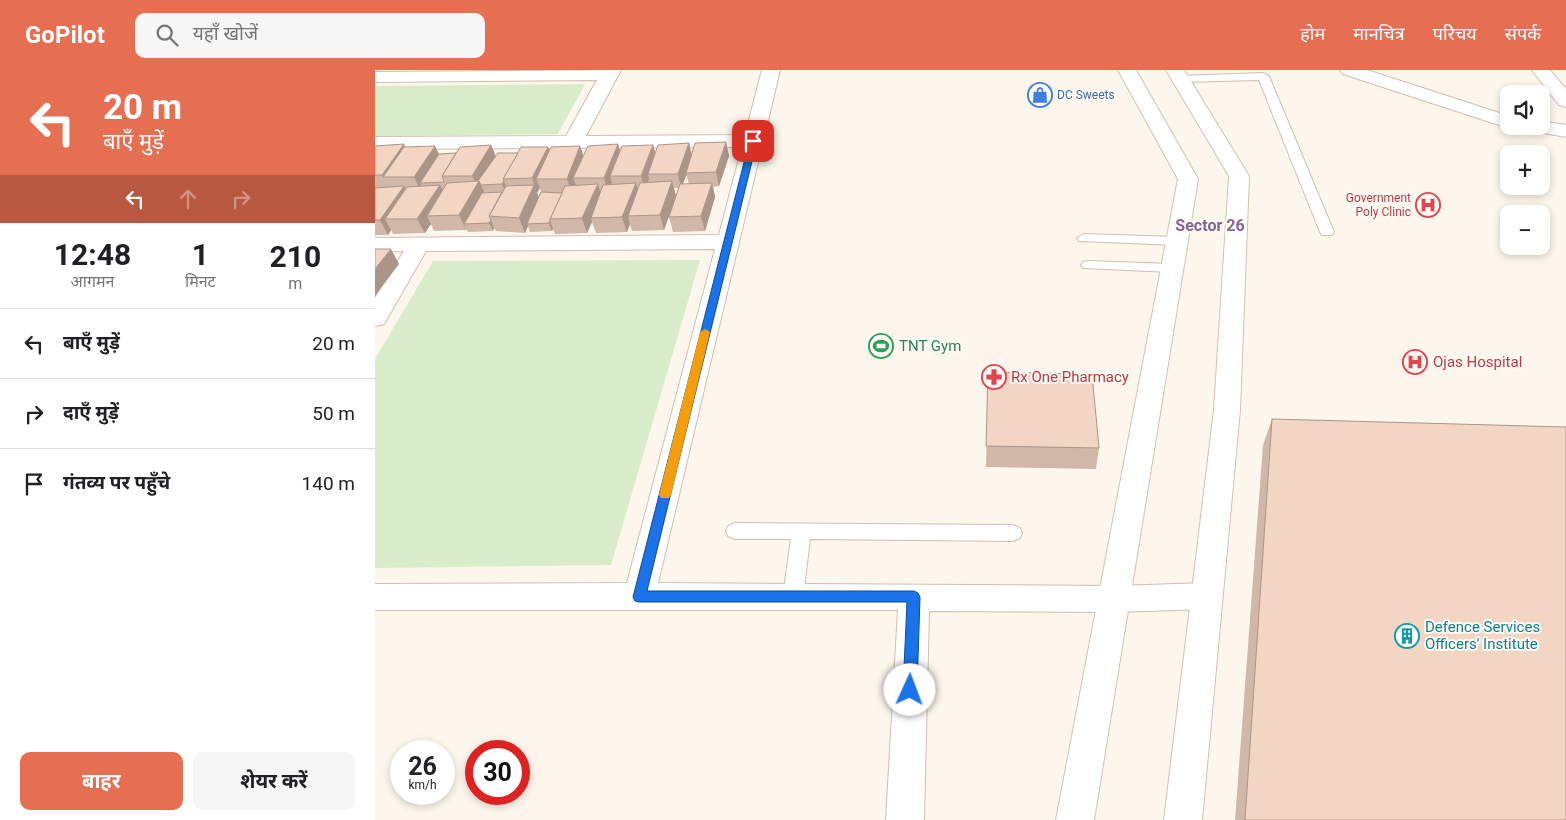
<!DOCTYPE html>
<html lang="hi">
<head>
<meta charset="utf-8">
<style>
	:root { --surface:#fff; --page:#f6f6f6; --text:#202124; --muted:#757577; --line:#e0e0e0; --accent:#e76f51 }
	body { margin:0; font-family:Roboto,"Noto Sans Devanagari",sans-serif; background:var(--page); color:var(--text); height:100vh; display:flex; flex-direction:column; font-size:19px; white-space:nowrap }
	* { box-sizing:border-box; margin:0 }
	p { font-size:16px; color:var(--muted) }
	.icon { flex:none; width:28px; height:28px; fill:none; stroke:currentColor; stroke-width:2; stroke-linecap:round; stroke-linejoin:round }
	.map { position:relative; flex:1; overflow:hidden }
	.panel { display:flex; flex-direction:column; background:var(--surface); width:375px }
	.panel>* { flex:none }
	.banner { background:#e76f51; color:#fff; overflow:hidden }
	.controls { position:absolute; left:1125px; top:15px; display:grid; gap:10px }
	.controls a { display:grid; place-items:center; width:50px; height:50px; border-radius:10px; background:var(--surface); box-shadow:0 2px 8px #0003; font-size:25px }
	.speed { position:absolute; left:15px; top:670px; display:flex; gap:10px; font-size:25px; font-weight:700; text-align:center }
	.speed>* { display:grid; place-content:center; width:65px; height:65px; border-radius:50%; background:var(--surface); box-shadow:0 2px 8px #0003; line-height:1 }
	.speed small { font-size:12px; font-weight:400 }
	.speed .limit { border:8px solid #d22; background:#fff; color:#111 }
	.pin { position:absolute; display:grid; place-items:center; width:42px; height:42px; color:#fff; margin:-21px; border-radius:10px; box-shadow:0 2px 8px #0006 }
	.me { position:absolute; width:55px; margin:-28px; rotate:2deg; stroke-linejoin:round; filter:drop-shadow(0 0 4px #0008) }
	.turn { display:flex; align-items:center; gap:18px; height:105px; padding:0 20px; font-size:22px }
	.turn .icon { width:65px; height:65px; stroke-width:2.5 }
	.turn b { display:block; font-size:35px; line-height:42px }
	.lanes { display:flex; align-items:center; height:48px; padding:0 20px; background:#0003; justify-content:center; gap:25px; direction:ltr }
	.lanes .off { opacity:.35 }
	.eta { display:flex; justify-content:space-evenly; align-items:center; height:85px; text-align:center }
	.eta b { font-size:30px; font-weight:700; line-height:35px }
	.button { display:flex; gap:10px; margin-top:auto; padding:10px 20px }
	.button a { flex:1; height:58px; border-radius:10px; background:var(--accent); color:#fff; font-size:20px; font-weight:700; line-height:58px; text-align:center }
	.button a+a { background:var(--page); color:var(--text) }
	ul { padding:0; list-style:none }
	li { display:flex; align-items:center; gap:15px; height:70px; padding:0 20px; border-top:1px solid var(--line) }
	li div { flex:1 }
	li b { display:block; font-size:19px }
	li em { font-style:normal }
	header { display:flex; align-items:center; gap:30px; box-sizing:border-box; height:70px; padding:0 25px; background:var(--accent); color:#fff }
	header strong { font-size:24px }
	nav { display:flex; gap:28px; margin-inline-start:auto; font-size:18px }
	.search { width:350px; height:45px; background:var(--page); display:flex; align-items:center; gap:12px; box-sizing:border-box; padding:0 18px; border-radius:10px; color:var(--muted); font-size:19px }
	main { display:flex; flex:1; min-height:0 }
	.map>svg:first-child { display:block }
</style>
</head>
<body>
<header>
<strong>GoPilot</strong>
<div class="search"><svg class="icon" aria-label="search" viewBox="0 0 24 24"><circle cx="10" cy="10" r="6"/><path d="M15 15l6 6"/></svg>यहाँ खोजें</div>
<nav><a>होम</a><a>मानचित्र</a><a>परिचय</a><a>संपर्क</a></nav>
</header>
<main>
<section class="panel">
<div class="banner">
<div class="turn"><svg class="icon" aria-label="left" viewBox="0 0 24 24"><path d="M17 20v-9H6M10 6l-5 5 5 5"/></svg><div><b>20 m</b>बाएँ मुड़ें</div></div>
<div class="lanes"><svg class="icon" aria-label="left" viewBox="0 0 24 24"><path d="M17 20v-9H6M10 6l-5 5 5 5"/></svg><svg class="icon off" aria-label="ahead" viewBox="0 0 24 24"><path d="M12 20V5M6 11l6-6 6 6"/></svg><svg class="icon off" aria-label="right" viewBox="0 0 24 24"><path d="M7 20v-9h11M14 6l5 5-5 5"/></svg></div>
</div>
<div class="eta">
<div><b>12:48</b><p>आगमन</p></div>
<div><b>1</b><p>मिनट</p></div>
<div><b>210</b><p>m</p></div>
</div>
<ul>
<li><svg class="icon" aria-label="left" viewBox="0 0 24 24"><path d="M17 20v-9H6M10 6l-5 5 5 5"/></svg><div><b>बाएँ मुड़ें</b></div><em>20 m</em></li>
<li><svg class="icon" aria-label="right" viewBox="0 0 24 24"><path d="M7 20v-9h11M14 6l5 5-5 5"/></svg><div><b>दाएँ मुड़ें</b></div><em>50 m</em></li>
<li><svg class="icon" aria-label="arrive" viewBox="0 0 24 24"><path d="M6 21V4h12l-3 4 3 4H6"/></svg><div><b>गंतव्य पर पहुँचे</b></div><em>140 m</em></li>
</ul>
<div class="button"><a>बाहर</a><a>शेयर करें</a></div>
</section>
<div class="map">
<svg width="1191" height="750" viewBox="0 0 1191 750">
	<rect width="100%" height="100%" fill="#fdf6ec"/>
	<!-- green -->
	<g fill="#d8ecc9">
		<path d="M210,14L183,64L0,66V16Z"/>
		<path d="M325,190L236,495L0,498V289L58,191Z"/>
	</g>
	<g fill="none" stroke-linecap="round" stroke-linejoin="round">
		<defs>
			<g id="lane">
				<path d="M888,3L894,6L959,162L957,165H947L945,162L884,10L806,12L800,9L806,6Z"/>
				<path d="M709,164L802,167L807,168L809,171L807,174L802,175L704,171L702,168Z"/>
				<path d="M713,191L797,194L802,195L804,198L802,201L797,202L708,198L706,195L708,192Z"/>
				<path d="M360,453L638,455L645,458L647,463L645,468L638,471L435,469L428,526L425,532L418,535L411,532L408,526L416,469H360L353,466L351,461L353,456Z"/>
			</g>
			<g id="street">
				<path d="M246,0L211,66L370,65L387,0H405L283,513L739,516L832,513L843,517L848,526L843,535L832,539L739,542L554,541L549,750H511L523,540H0V514L252,513L340,179L51,181L9,254L0,256V228L29,181L0,182V168L344,165L367,77L0,79V67L191,66L222,10L0,12V2Z"/>
				<path d="M965,0H992L1134,46V56H1140L1134,58L1127,56L968,4Z"/>
				<path d="M1157,0H1175L1191,19V37L1184,35Z"/>
				<path d="M1166,51L1191,55V67L1152,60L1150,56H1166Z"/>
			</g>
			<g id="secondary">
				<path d="M743,0H761L823,109L719,750H681L803,109Z"/>
				<path d="M791,0H809L874,106L865,340L827,750H789L839,340L854,106Z"/>
			</g>
		</defs>
		<!-- lane casing -->
		<use href="#lane" stroke="#d1beb0" stroke-width="2"/>
		<!-- street casing -->
		<use href="#street" stroke="#d1beb0" stroke-width="2"/>
		<!-- secondary casing -->
		<use href="#secondary" stroke="#d6c0b0" stroke-width="2"/>
		<!-- lane -->
		<use href="#lane" fill="#fff" fill-rule="evenodd"/>
		<!-- street -->
		<use href="#street" fill="#fff" fill-rule="evenodd"/>
		<!-- secondary -->
		<use href="#secondary" fill="#fff" fill-rule="evenodd"/>
	</g>
	<!-- wall -->
	<g fill="#d1b7a8" fill-rule="evenodd">
		<path d="M351,72L354,86L344,116L338,117L340,127L330,161L298,162L294,147L299,133L289,160L257,161L255,154L252,162L221,163L217,152L212,163L180,164L178,159L177,161L155,162L153,156L150,163L121,161L119,158L118,161L93,162L91,159V160L59,161L56,154L50,163L18,164L16,160L13,165H0V76L31,77L64,84L81,83L116,75L121,86L173,77L174,80L205,76L208,86L243,74L245,82L278,75L280,83L314,73L317,85ZM311,104L314,114H308ZM165,118L166,122L163,127L162,123ZM299,118H303L301,126Z"/>
		<path d="M613,302L724,378L721,399L611,397Z"/>
		<path d="M897,349L1191,750H860L888,375Z"/>
	</g>
	<!-- shaded-wall -->
	<g fill="#aa9588">
		<path d="M351,72L354,86L344,116L341,102Z"/>
		<path d="M314,73L317,88L311,103L312,104L306,118L303,104Z"/>
		<path d="M29,74L36,89L8,107L7,105Z"/>
		<path d="M243,74L247,88L235,106L237,113L233,123L229,108Z"/>
		<path d="M116,75L122,90L106,115L111,126L89,154L91,159V160L84,145L102,115L97,106Z"/>
		<path d="M278,75L282,90L273,104L274,109L270,120L266,106Z"/>
		<path d="M60,76L67,90L45,113L48,118L46,121L39,107Z"/>
		<path d="M205,76L210,90L198,108L201,115L197,123L192,109Z"/>
		<path d="M173,77L179,92L161,109L165,118L162,123L157,108Z"/>
		<path d="M129,111L132,118L130,122L127,114Z"/>
		<path d="M297,111L301,126L289,160L285,145Z"/>
		<path d="M261,113L266,128L253,146L255,154L252,162L247,147Z"/>
		<path d="M337,113L340,127L330,161L326,146Z"/>
		<path d="M223,114L227,129L216,148L217,152L212,163L207,148Z"/>
		<path d="M65,115L72,129L52,146L56,154L50,163L42,149Z"/>
		<path d="M159,115L165,130L152,154L153,156L150,163L144,148Z"/>
		<path d="M29,116L36,131L10,149L16,160L13,165L5,150Z"/>
		<path d="M116,150L119,158L118,161L114,153Z"/>
		<path d="M175,151L178,159L177,161L174,153Z"/>
		<path d="M16,179L24,194L0,226V199Z"/>
	</g>
	<!-- building -->
	<g fill="#f3d5c3" stroke="#aa9588">
		<path d="M351,72L341,102L311,103L320,73Z"/>
		<path d="M314,73L303,104H273L283,75Z"/>
		<path d="M29,74L7,105H0V76Z"/>
		<path d="M243,74L229,108H198L213,76Z"/>
		<path d="M116,75L97,106H67L85,77Z"/>
		<path d="M278,75L266,106H235L247,76Z"/>
		<path d="M60,76L39,107H8L29,77Z"/>
		<path d="M205,76L192,109H161L176,77Z"/>
		<path d="M146,77H173L157,108L128,109Z"/>
		<path d="M81,83L67,106L69,112L45,113L64,84Z"/>
		<path d="M123,83H143L128,109L129,111L127,114L106,115L104,111H103Z"/>
		<path d="M104,111L84,145L52,146L72,113Z"/>
		<path d="M297,111L285,145L253,146L265,113Z"/>
		<path d="M261,113L247,147L216,148L228,115Z"/>
		<path d="M337,113L326,146L294,147L305,114Z"/>
		<path d="M223,114L207,148L175,149L190,116Z"/>
		<path d="M65,115L42,149H10L32,117Z"/>
		<path d="M159,115L144,148L114,146L131,116Z"/>
		<path d="M29,116L5,150H0V118Z"/>
		<path d="M127,122L114,146L116,150L114,153L89,154L107,123Z"/>
		<path d="M166,122L187,123L175,149V151L174,153L152,154Z"/>
		<path d="M0,179H16L0,199Z"/>
		<path d="M613,302L717,304L724,378L611,376Z"/>
		<path d="M897,349L1191,357V750H870Z"/>
	</g>
	<!-- route -->
	<path fill="#1a73e8" stroke="#114b97" d="M375,69L382,71L272,521H539L543,523L545,527L542,620L540,624L535,626L530,624L528,620L532,532H264L260,531L258,527Z"/>
	<!-- slow -->
	<path fill="#f59e0b" d="M330,259L335,262L296,425L294,428H286L284,425L325,262Z"/>
	<!-- icons -->
	<defs>
		<symbol id="shop-ring" viewBox="-11 -11 22 22"><circle r="9.5" fill="#fffaf3" stroke="#3f7fe0" stroke-width="1.5"/><path d="M-5-2.5h2.3a2.7 3.5 0 0 1 5.4 0H5L5.5 6h-11ZM-1.5-2.5h3a1.5 2.3 0 0 0-3 0Z" fill="#3f7fe0"/></symbol>
		<symbol id="hospital-ring" viewBox="-11 -11 22 22"><circle r="9.5" fill="#fffaf3" stroke="#e0444e" stroke-width="1.5"/><path d="M-5-5h3v3.5h4V-5h3V5h-3V1.5h-4V5h-3Z" fill="#e0444e"/></symbol>
		<symbol id="stadium-ring" viewBox="-11 -11 22 22"><circle r="9.5" fill="#fffaf3" stroke="#2e9e5b" stroke-width="1.5"/><path d="M0-5a6.5 5 0 1 0 0 10a6.5 5 0 1 0 0-10ZM-3.5-1.8h7v3.6h-7Z" fill="#2e9e5b"/></symbol>
		<symbol id="pharmacy-ring" viewBox="-11 -11 22 22"><circle r="9.5" fill="#fffaf3" stroke="#e0444e" stroke-width="1.5"/><path d="M-2-6h4v4h4v4h-4v4h-4v-4h-4v-4h4Z" fill="#e0444e"/></symbol>
		<symbol id="building-ring" viewBox="-11 -11 22 22"><circle r="9.5" fill="#fffaf3" stroke="#0f9aa8" stroke-width="1.5"/><path d="M-4-6H4V6H1V3H-1V6H-4ZM-2.5-4.3h1.7v1.8h-1.7ZM.8-4.3h1.7v1.8H.8ZM-2.5-1h1.7V.8h-1.7ZM.8-1h1.7V.8H.8Z" fill="#0f9aa8"/></symbol>
	</defs>
	<g fill-rule="evenodd">
		<use href="#shop-ring" x="651" y="11" width="28" height="28"/>
		<use href="#hospital-ring" x="1039" y="121" width="28" height="28"/>
		<use href="#stadium-ring" x="492" y="262" width="28" height="28"/>
		<use href="#hospital-ring" x="1026" y="278" width="28" height="28"/>
		<use href="#pharmacy-ring" x="605" y="293" width="28" height="28"/>
		<use href="#building-ring" x="1018" y="552" width="28" height="28"/>
	</g>
	<g text-anchor="middle" stroke-width="4" stroke-linejoin="round" paint-order="stroke">
		<!-- far-shop labels -->
		<g font-size="12" fill="#366cbe" stroke="#fffaf3" text-anchor="start">
			<text x="682" y="29">DC Sweets</text>
		</g>
		<!-- far-health labels -->
		<g font-size="12" fill="#be3a42" stroke="#fffaf3" text-anchor="end">
			<text x="1036" y="132">Government<tspan x="1036" dy="14">Poly Clinic</tspan></text>
		</g>
		<!-- leisure labels -->
		<g font-size="15" fill="#27864d" stroke="#fffaf3" text-anchor="start">
			<text x="524" y="281">TNT Gym</text>
		</g>
		<!-- health labels -->
		<g font-size="15" fill="#be3a42" stroke="#fffaf3" text-anchor="start">
			<text x="1058" y="297">Ojas Hospital</text>
			<text x="636" y="312">Rx One Pharmacy</text>
		</g>
		<!-- culture labels -->
		<g font-size="15" fill="#0d838f" stroke="#fffaf3" text-anchor="start">
			<text x="1050" y="562">Defence Services<tspan x="1050" dy="17">Officers' Institute</tspan></text>
		</g>
		<!-- far-district labels -->
		<g font-size="16" font-weight="bold" fill="#846695" stroke="#fffaf3">
			<text x="835" y="161">Sector 26</text>
		</g>
	</g>
</svg>
<div class="controls">
<a><svg class="icon" aria-label="sound" viewBox="0 0 24 24"><path d="M4 9h4l5-4v14l-5-4H4zM17 9q2 3 0 6"/></svg></a>
<a>+</a>
<a>−</a>
</div>
<div class="speed"><div>26<small>km/h</small></div><div class="limit">30</div></div>
<div class="pin" style="left:378px;top:71px;background:#d93025"><svg class="icon" aria-label="arrive" viewBox="0 0 24 24"><path d="M6 21V4h12l-3 4 3 4H6"/></svg></div>
<svg class="me" style="left:535px;top:620px" viewBox="-20 -20 40 40"><circle r="19" fill="#fff"/><path d="M0-13L10 11 0 6-10 11z" fill="#1a73e8"/></svg>
</div>
</main>
</body>
</html>
